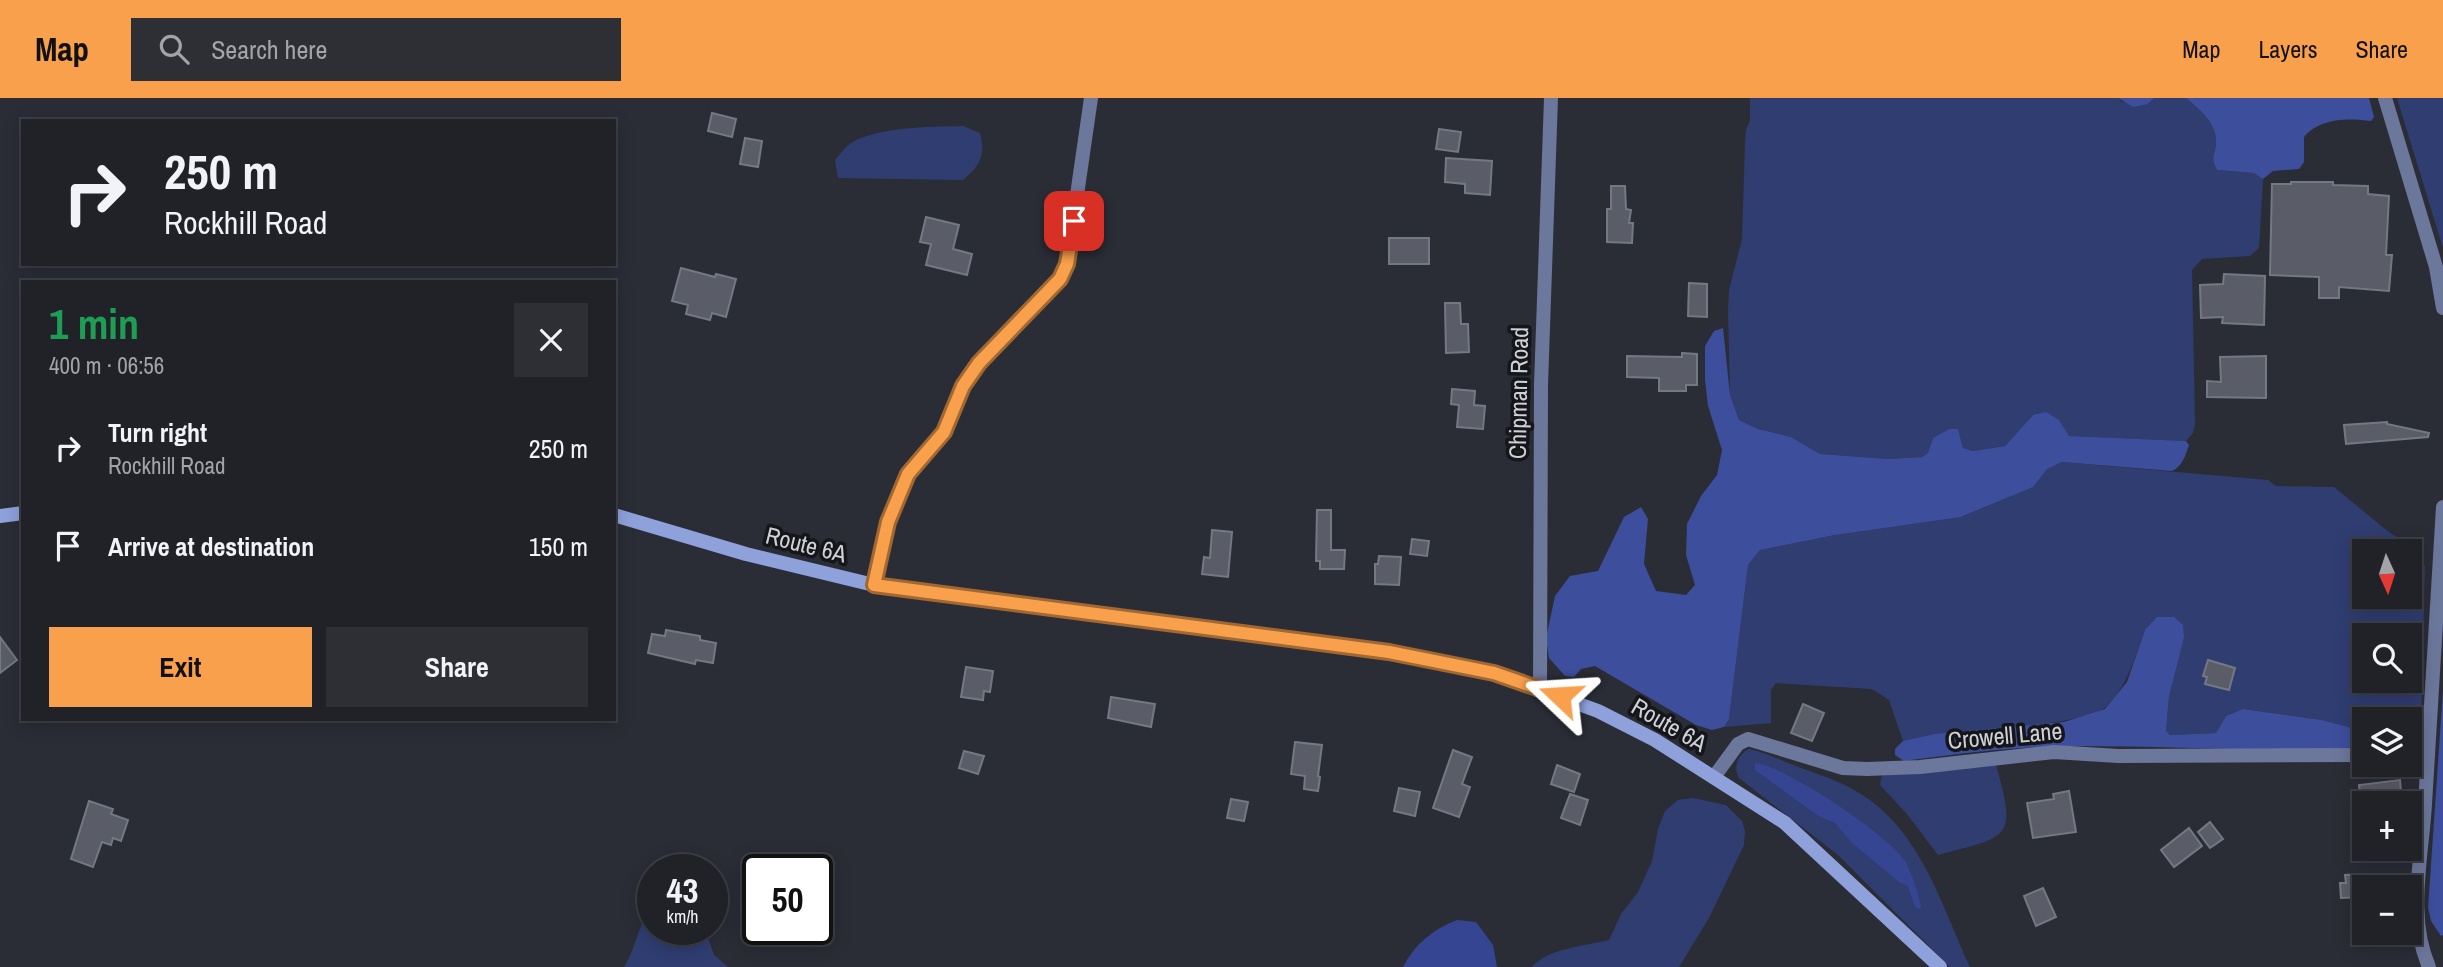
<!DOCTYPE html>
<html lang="en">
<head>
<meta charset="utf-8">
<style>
	:root { --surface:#202228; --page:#2d2f34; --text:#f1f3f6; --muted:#a2a4a8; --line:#3d3f45; --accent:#f9a04c }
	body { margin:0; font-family:"Archivo Narrow",sans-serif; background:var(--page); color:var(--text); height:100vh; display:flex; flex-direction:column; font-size:26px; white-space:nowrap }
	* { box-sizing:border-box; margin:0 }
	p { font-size:23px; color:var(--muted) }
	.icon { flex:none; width:38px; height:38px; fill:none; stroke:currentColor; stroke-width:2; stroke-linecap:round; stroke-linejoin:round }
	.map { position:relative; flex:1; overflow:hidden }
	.drawer { position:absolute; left:21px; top:182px; width:595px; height:441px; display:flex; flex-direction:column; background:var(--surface); border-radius:0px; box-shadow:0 4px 18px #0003,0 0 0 2px var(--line) }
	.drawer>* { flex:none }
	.top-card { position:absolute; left:21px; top:21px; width:595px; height:147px; border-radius:0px; box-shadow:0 4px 18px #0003,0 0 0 2px var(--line); background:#202228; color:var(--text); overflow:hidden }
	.needle { width:46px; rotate:177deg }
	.tools { position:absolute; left:2352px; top:441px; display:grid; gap:14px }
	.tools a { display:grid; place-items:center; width:70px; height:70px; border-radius:0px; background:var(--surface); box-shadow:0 4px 18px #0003,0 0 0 2px var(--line); font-size:35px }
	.speed { position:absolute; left:637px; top:756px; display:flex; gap:14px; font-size:35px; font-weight:700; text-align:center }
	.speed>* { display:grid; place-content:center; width:91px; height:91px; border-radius:50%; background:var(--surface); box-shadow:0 4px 18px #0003,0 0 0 2px var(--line); line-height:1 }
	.speed small { font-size:18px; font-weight:400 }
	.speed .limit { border:4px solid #111; border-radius:10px; background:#fff; color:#111 }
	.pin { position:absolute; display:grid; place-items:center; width:60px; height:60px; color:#fff; margin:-30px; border-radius:14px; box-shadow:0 4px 10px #0006 }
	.me { position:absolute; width:77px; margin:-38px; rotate:290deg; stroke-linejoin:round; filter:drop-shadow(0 0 5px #0008) }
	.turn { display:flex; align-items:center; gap:24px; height:147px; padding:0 28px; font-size:32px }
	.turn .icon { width:91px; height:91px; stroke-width:2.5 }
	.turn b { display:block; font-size:49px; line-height:60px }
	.round { display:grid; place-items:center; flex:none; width:74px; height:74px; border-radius:0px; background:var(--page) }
	.head { display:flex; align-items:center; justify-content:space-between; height:119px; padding:0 28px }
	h1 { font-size:42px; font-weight:700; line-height:52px; color:#1e9e55 }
	.cta { display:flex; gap:14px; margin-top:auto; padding:14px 28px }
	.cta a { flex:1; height:80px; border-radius:0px; background:var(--accent); color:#111; font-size:28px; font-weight:700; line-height:80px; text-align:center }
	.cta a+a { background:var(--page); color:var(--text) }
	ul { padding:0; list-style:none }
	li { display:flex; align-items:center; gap:21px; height:98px; padding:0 28px }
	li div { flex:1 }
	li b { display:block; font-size:26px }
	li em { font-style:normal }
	header { display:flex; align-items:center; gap:42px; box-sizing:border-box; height:98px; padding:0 35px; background:var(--accent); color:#111 }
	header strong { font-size:33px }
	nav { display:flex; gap:38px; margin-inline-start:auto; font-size:24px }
	.search { width:490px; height:63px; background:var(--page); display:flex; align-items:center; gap:18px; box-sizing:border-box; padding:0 24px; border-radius:0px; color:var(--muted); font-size:26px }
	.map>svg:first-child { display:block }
</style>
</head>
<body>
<header>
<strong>Map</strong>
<div class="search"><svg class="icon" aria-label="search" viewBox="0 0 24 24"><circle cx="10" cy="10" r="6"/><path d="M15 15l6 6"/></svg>Search here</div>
<nav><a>Map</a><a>Layers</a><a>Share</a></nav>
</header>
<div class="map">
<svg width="2443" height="869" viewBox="0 0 2443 869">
	<rect width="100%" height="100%" fill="#2a2d36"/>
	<!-- green -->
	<g fill="#303d71" fill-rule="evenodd">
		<path d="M1750,0H2118L2122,4L2148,6L2154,0H2186C2200,12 2217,25 2216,45C2215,59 2210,58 2217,72L2254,75L2263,81L2259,150L2250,158L2202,161L2192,172L2195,326L2193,335L2186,343L2068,338L2059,322L2033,317L2005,348L1973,353L1963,350L1958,331H1949L1933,340L1928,355L1922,359L1889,361L1820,356L1791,339L1758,331L1739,322L1730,297L1728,211L1729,192L1742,141L1745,45L1746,32L1750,23Z"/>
		<path d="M2397,0H2443V150Z"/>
		<path d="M963,28L980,35C986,57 980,68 963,82L838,80L835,62C839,58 842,53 846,49C870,28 932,29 963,28Z"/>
		<path d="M2062,364L2268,382L2276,388L2334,389L2385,431L2418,454L2425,468L2421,627L2418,637L2410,643V621H2364V633L2322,622L2243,611L2226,618L2216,635L2170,637L2166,633L2169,599L2184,540L2145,532C2135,559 2128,587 2107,608C2089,627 1937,639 1903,643L1889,602L1872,591L1776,585L1771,592V625L1724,629L1729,621L1748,467L1760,452L1835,437L2032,389L2047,370ZM2364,453H2410V499H2364ZM2364,537H2410V583H2364Z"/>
		<path d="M1749,651C1768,655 1786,665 1804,671C1823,678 1842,684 1859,695C1920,731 1942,808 1970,869H1950L1838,757L1739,680C1733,670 1737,657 1749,651Z"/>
		<path d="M1996,667C2018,743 2008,738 1938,757L1907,716L1880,687L1882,677Z"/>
		<path d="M1693,700L1726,707L1742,723L1745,733L1744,747L1709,820L1679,869H1532C1547,850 1587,848 1609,842L1621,816L1638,794L1652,763L1658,731L1665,713L1678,702Z"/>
		<path d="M653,800V831H705L714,857L728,869H624C637,848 640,822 653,800Z"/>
	</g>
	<!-- forest -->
	<g fill="#3d4e9c">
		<path d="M2118,0H2154L2148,6L2133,9Z"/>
		<path d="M2186,0H2369L2374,19L2371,23C2348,20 2320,20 2304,39V64L2299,71L2273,73L2263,81L2254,75L2217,72C2210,58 2215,59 2216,45C2217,25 2200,12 2186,0Z"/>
		<path d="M1723,230L1730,297L1739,322L1758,331L1791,339L1820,356L1889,361L1922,359L1928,355L1933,340L1949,331H1958L1963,350L1973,353L2005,348L2033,317L2046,314L2059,322L2069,338L2186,343L2189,347C2186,356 2182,369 2172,373L2062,364L2047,371L2033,389L1960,419L1835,437L1760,452L1748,467L1729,621L1724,629L1712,632L1696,627L1595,568L1581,571L1574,579L1565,578L1549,560L1546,540L1555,498L1570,478L1598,473L1624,419L1641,409L1648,421L1644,466L1656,493L1686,497L1695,487L1686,457L1687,426L1701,398L1717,377L1722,352L1708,308L1705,282V248L1714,233Z"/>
		<path d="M2157,519H2174L2183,527L2184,540L2169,599L2166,633L2170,637L2216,635L2226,618L2243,611L2322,622L2364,633V649C2270,655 2175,648 2080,648C2021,648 1962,655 1904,663L1895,657V651L1903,643L1935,636L2064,624L2105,611L2127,584L2145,532Z"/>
		<path d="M2443,592V837L2441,838L2431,823L2428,810Z"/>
	</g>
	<!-- water -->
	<g fill="#354592">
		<path d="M1755,665C1787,669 1886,735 1905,763C1912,775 1918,795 1921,809L1919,811L1915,809L1908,788L1899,784L1852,745L1835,725L1817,717L1755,672Z"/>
		<path d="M1457,822L1476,824L1493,847L1497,869H1403C1414,847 1433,831 1457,822Z"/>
	</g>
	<!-- building -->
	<g fill="#5a5d67" stroke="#747882" stroke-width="2">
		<path d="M712,15L736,21L732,39L708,33Z"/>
		<path d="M1439,31L1461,34L1458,54L1436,51Z"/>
		<path d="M745,40L762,43L758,69L740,66Z"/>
		<path d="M1446,60L1492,63L1490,97L1465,95V86L1445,84Z"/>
		<path d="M2291,84H2333V87L2368,88V96L2389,98L2386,157H2392L2389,193L2339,189V200H2319V179L2270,177L2272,86H2291Z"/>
		<path d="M1611,88H1625L1626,111L1631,112L1629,125H1633L1632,145L1607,144V111H1611Z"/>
		<path d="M926,119L959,127L953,151L972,156L967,177L926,167L931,146L920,144Z"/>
		<rect x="1389" y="140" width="40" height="26"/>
		<path d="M681,170L715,179L716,176L736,181L726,219L712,215L710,222L686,216L688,207L672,203Z"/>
		<path d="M2224,176L2265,178L2264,227L2222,225L2223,219L2201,220L2200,187L2223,186Z"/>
		<path d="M1689,185L1707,186V219L1688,218Z"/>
		<path d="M1445,205H1460L1461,226H1468L1469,254L1446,255Z"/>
		<path d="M1682,255L1697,256V287H1686V293H1659V280L1627,279V258L1682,259Z"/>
		<path d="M2266,258V300L2207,299V283L2221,284L2220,259Z"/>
		<path d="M1452,291L1475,293L1474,307L1485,308L1483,331L1457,329L1459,307L1451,306Z"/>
		<path d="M2387,324V326L2429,335L2428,339L2346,346L2344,327Z"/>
		<path d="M1317,412H1331V452H1345L1344,471H1320V463H1316Z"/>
		<path d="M1212,432L1232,434L1228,479L1202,476L1204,459L1210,460Z"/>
		<path d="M1412,441L1429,443L1427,458L1410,456Z"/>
		<path d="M1379,458L1401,459L1399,487L1375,486V466H1378Z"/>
		<path d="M666,532L700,538V542L716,545L713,565L696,562L695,566L648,555L652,536L665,538Z"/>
		<path d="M0,539L17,562L0,575Z"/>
		<path d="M2208,562L2235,570L2229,592L2205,586L2207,579L2203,578Z"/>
		<path d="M966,569L993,573L990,594L984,593L983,602L961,599Z"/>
		<path d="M1111,599L1155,606L1151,629L1108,620Z"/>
		<path d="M1803,606L1824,615L1812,643L1791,635Z"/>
		<path d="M1295,644L1322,647L1318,678L1320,679L1318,693L1304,691L1305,678L1291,676Z"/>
		<path d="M1453,652L1472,659L1462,686L1470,689L1459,719L1433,710Z"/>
		<path d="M964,653L984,658L978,676L959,670Z"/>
		<path d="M1557,667L1580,676L1574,694L1551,686Z"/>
		<path d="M2400,682L2402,705H2361L2359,687Z"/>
		<path d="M1399,690L1420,694L1415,718L1394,713Z"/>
		<path d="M2069,693L2076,734L2033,740L2027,705L2054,701L2053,696Z"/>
		<path d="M1570,696L1588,702L1580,727L1561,720Z"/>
		<path d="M1231,701L1248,704L1244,723L1227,720Z"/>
		<path d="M89,703L113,711L111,716L128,722L121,743L113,740L111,747L102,744L93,769L71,761Z"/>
		<path d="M2210,724L2223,741L2210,750L2198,734Z"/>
		<path d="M2189,730L2202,748L2174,769L2161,752Z"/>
		<path d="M2363,776L2364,799L2341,800L2340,785H2346L2345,777Z"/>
		<path d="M2043,790L2056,819L2036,828L2024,798Z"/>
	</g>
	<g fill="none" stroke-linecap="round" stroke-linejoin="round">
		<!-- street -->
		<g stroke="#6c779c" stroke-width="14">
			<path d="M2385,0L2436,169L2443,210"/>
			<path d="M874,487L889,424L908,376L944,334L963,288L979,265L1060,181L1067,166L1091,0"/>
			<path d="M1540,591L1541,287L1551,0"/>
			<path d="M2410,657H2428"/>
			<path d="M1714,679L1738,646L1748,641L1843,670L1867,671L1920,669L2054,654L2118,658L2364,657"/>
			<path d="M2429,869C2407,819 2422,759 2425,706C2431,607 2437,508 2443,409"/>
		</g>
		<!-- secondary -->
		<g stroke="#8fa1db" stroke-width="14">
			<path d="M614,417L746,456L874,487L1389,554L1494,575L1598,613L1655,642L1785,725L1940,869"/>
			<path d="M0,418L23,415"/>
		</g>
	</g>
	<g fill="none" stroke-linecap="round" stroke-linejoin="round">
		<defs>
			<path id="route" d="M1074,123L1067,166L1060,181L979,265L963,288L944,334L908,376L888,424L874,487L1389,554L1494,575L1560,598"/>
		</defs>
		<!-- route casing -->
		<use href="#route" stroke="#a26831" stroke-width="18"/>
		<!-- route -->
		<use href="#route" stroke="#f9a04c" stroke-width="12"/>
	</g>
	<g text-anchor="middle" stroke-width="7" stroke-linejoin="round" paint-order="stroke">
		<!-- street labels -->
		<g font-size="24" fill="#cfd1d7" stroke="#14161a">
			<text transform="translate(1519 295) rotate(-89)" y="8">Chipman Road</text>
			<text transform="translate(806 447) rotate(14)" y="8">Route 6A</text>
			<text transform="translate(1669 627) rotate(30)" y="8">Route 6A</text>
			<text transform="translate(2005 638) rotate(-5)" y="8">Crowell Lane</text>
		</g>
	</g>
</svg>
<div class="tools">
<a><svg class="needle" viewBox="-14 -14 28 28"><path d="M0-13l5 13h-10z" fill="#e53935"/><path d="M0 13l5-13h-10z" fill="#a2a4a8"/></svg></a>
<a><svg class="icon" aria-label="search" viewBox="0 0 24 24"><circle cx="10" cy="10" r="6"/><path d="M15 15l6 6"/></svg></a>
<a><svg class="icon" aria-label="layers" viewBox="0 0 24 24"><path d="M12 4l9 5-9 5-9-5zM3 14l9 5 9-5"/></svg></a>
<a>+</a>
<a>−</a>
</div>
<div class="speed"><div>43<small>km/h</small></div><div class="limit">50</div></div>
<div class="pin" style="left:1074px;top:123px;background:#d93025"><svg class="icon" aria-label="arrive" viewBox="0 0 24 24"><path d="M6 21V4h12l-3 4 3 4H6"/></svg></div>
<svg class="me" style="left:1560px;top:598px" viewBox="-20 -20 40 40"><path d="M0-17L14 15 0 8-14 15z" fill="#f9a04c" stroke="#fff" stroke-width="4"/></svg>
<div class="top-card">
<div class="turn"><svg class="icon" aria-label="right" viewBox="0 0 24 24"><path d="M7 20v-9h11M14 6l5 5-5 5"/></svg><div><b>250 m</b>Rockhill Road</div></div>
</div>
<section class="drawer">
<div class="head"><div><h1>1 min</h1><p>400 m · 06:56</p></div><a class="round"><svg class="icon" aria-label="close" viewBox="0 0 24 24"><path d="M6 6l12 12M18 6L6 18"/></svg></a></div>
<ul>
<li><svg class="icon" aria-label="right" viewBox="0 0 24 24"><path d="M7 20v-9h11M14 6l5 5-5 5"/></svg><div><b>Turn right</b><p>Rockhill Road</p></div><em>250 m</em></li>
<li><svg class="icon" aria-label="arrive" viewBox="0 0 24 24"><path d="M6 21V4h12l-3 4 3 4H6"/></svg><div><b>Arrive at destination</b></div><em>150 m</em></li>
</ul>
<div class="cta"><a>Exit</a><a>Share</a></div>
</section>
</div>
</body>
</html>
